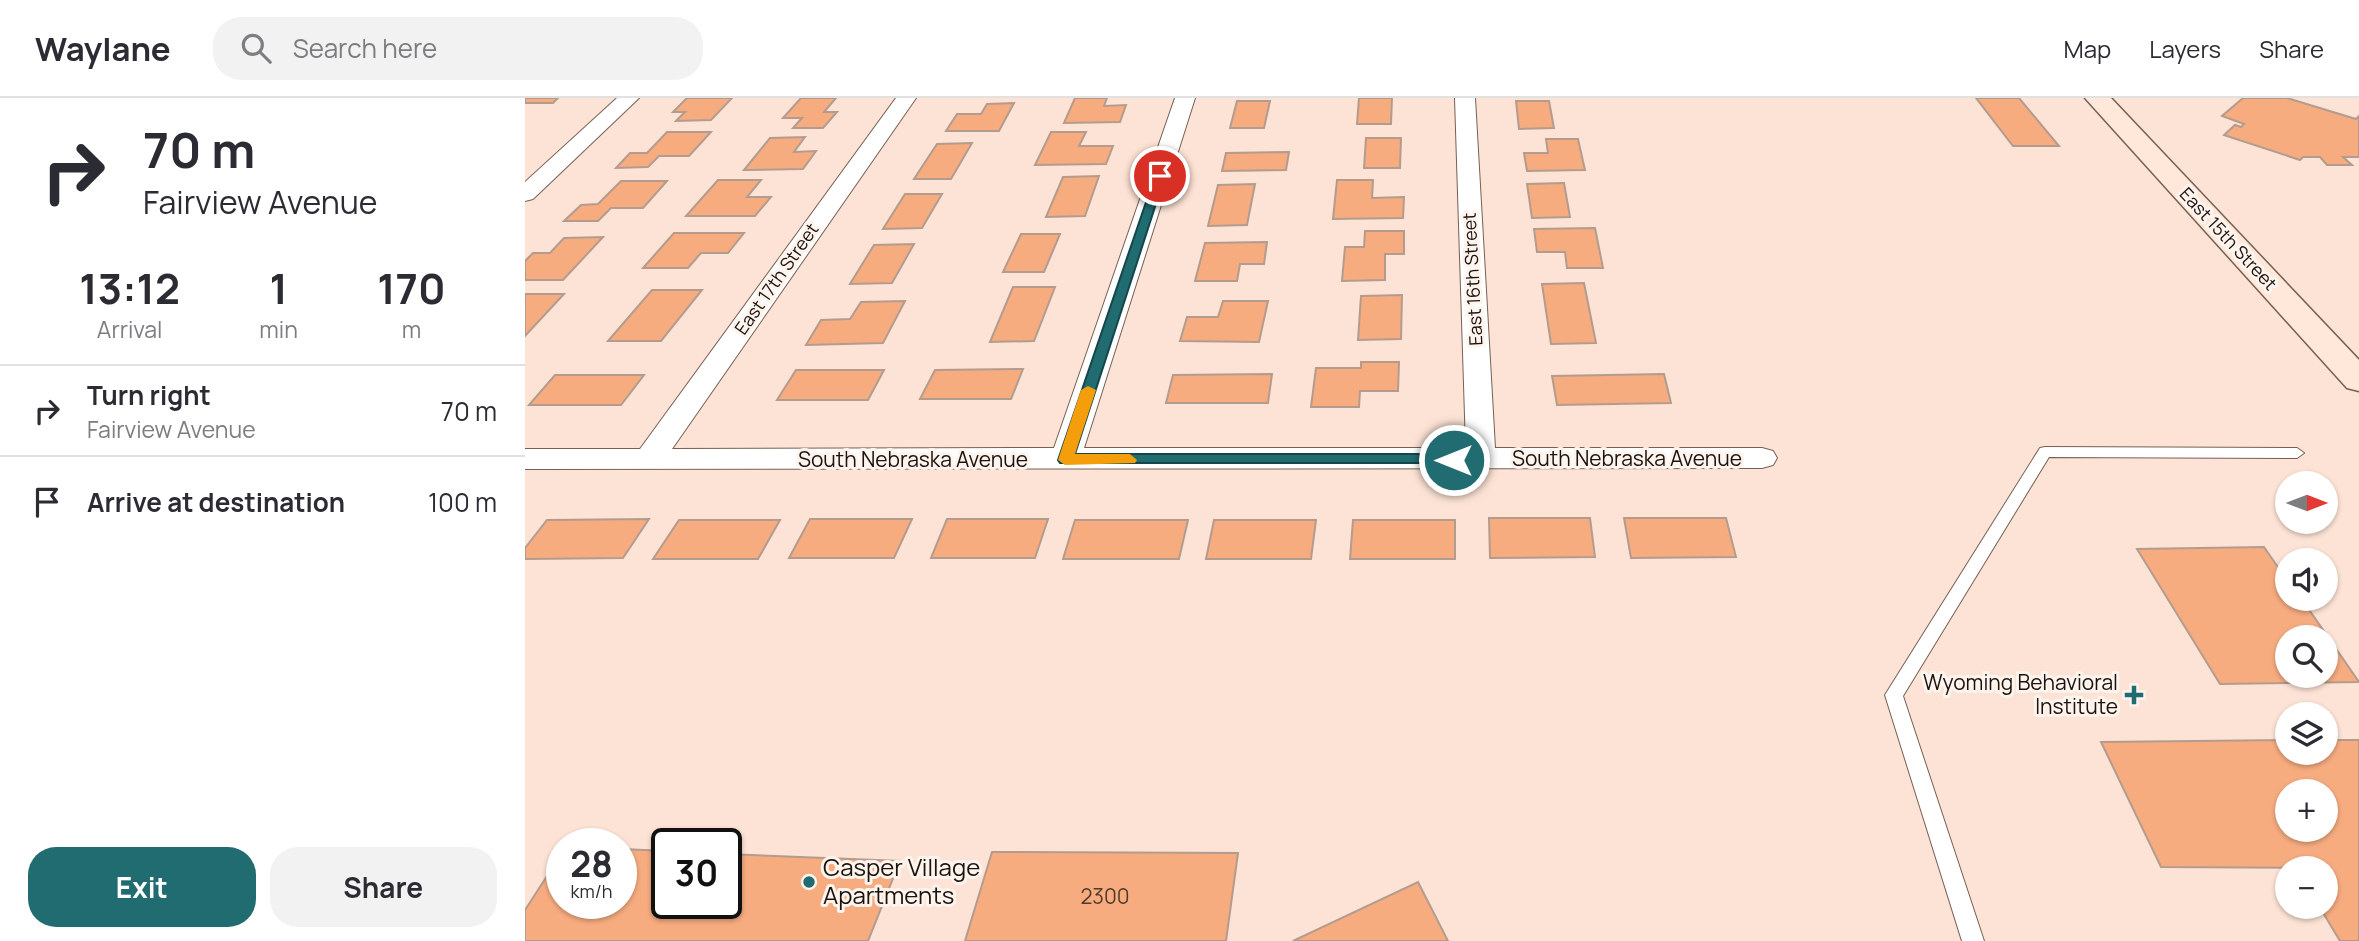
<!DOCTYPE html>
<html lang="en">
<head>
<meta charset="utf-8">
<style>
	:root { --surface:#fff; --page:#f2f2f3; --text:#2b2b33; --muted:#7c7c81; --line:#e1e1e2; --accent:#216c71 }
	body { margin:0; font-family:Manrope,sans-serif; background:var(--page); color:var(--text); height:100vh; display:flex; flex-direction:column; font-size:26px; white-space:nowrap }
	* { box-sizing:border-box; margin:0 }
	p { font-size:23px; color:var(--muted) }
	.icon { flex:none; width:38px; height:38px; fill:none; stroke:currentColor; stroke-width:2; stroke-linecap:round; stroke-linejoin:round }
	.map { position:relative; flex:1; overflow:hidden }
	.panel { display:flex; flex-direction:column; background:var(--surface); width:525px }
	.panel>* { flex:none }
	.banner { background:#fff; color:var(--text); overflow:hidden }
	.needle { width:46px; rotate:90deg }
	.tools { position:absolute; left:1750px; top:373px; display:grid; gap:14px }
	.tools a { display:grid; place-items:center; width:63px; height:63px; border-radius:50%; background:var(--surface); box-shadow:0 2px 5px #0004; font-size:35px }
	.speed { position:absolute; left:21px; top:730px; display:flex; gap:14px; font-size:35px; font-weight:700; text-align:center }
	.speed>* { display:grid; place-content:center; width:91px; height:91px; border-radius:50%; background:var(--surface); box-shadow:0 2px 5px #0004; line-height:1 }
	.speed small { font-size:18px; font-weight:400 }
	.speed .limit { border:4px solid #111; border-radius:10px; background:#fff; color:#111 }
	.pin { position:absolute; display:grid; place-items:center; width:60px; height:60px; color:#fff; margin:-30px; border:4px solid #fff; border-radius:50%; box-shadow:0 2px 7px #0007 }
	.me { position:absolute; width:77px; margin:-38px; rotate:270deg; stroke-linejoin:round; filter:drop-shadow(0 0 5px #0008) }
	.turn { display:flex; align-items:center; gap:24px; height:147px; padding:0 28px; font-size:32px }
	.turn .icon { width:91px; height:91px; stroke-width:2.5 }
	.turn b { display:block; font-size:49px; line-height:60px }
	.eta { display:flex; justify-content:space-evenly; align-items:center; height:119px; text-align:center }
	.eta b { font-size:42px; font-weight:700; line-height:49px }
	.button { display:flex; gap:14px; margin-top:auto; padding:14px 28px }
	.button a { flex:1; height:80px; border-radius:28px; background:var(--accent); color:#fff; font-size:28px; font-weight:700; line-height:80px; text-align:center }
	.button a+a { background:var(--page); color:var(--text) }
	ul { padding:0; list-style:none }
	li { display:flex; align-items:center; gap:21px; height:91px; padding:0 28px; border-top:2px solid var(--line) }
	li div { flex:1 }
	li b { display:block; font-size:26px }
	li em { font-style:normal }
	header { display:flex; align-items:center; gap:42px; box-sizing:border-box; height:98px; padding:0 35px; background:var(--surface); border-bottom:2px solid var(--line) }
	header strong { font-size:33px }
	nav { display:flex; gap:38px; margin-inline-start:auto; font-size:24px }
	.search { width:490px; height:63px; background:var(--page); display:flex; align-items:center; gap:18px; box-sizing:border-box; padding:0 24px; border-radius:28px; color:var(--muted); font-size:26px }
	main { display:flex; flex:1; min-height:0 }
	.map>svg:first-child { display:block }
</style>
</head>
<body>
<header>
<strong>Waylane</strong>
<div class="search"><svg class="icon" aria-label="search" viewBox="0 0 24 24"><circle cx="10" cy="10" r="6"/><path d="M15 15l6 6"/></svg>Search here</div>
<nav><a>Map</a><a>Layers</a><a>Share</a></nav>
</header>
<main>
<section class="panel">
<div class="banner">
<div class="turn"><svg class="icon" aria-label="right" viewBox="0 0 24 24"><path d="M7 20v-9h11M14 6l5 5-5 5"/></svg><div><b>70 m</b>Fairview Avenue</div></div>
</div>
<div class="eta">
<div><b>13:12</b><p>Arrival</p></div>
<div><b>1</b><p>min</p></div>
<div><b>170</b><p>m</p></div>
</div>
<ul>
<li><svg class="icon" aria-label="right" viewBox="0 0 24 24"><path d="M7 20v-9h11M14 6l5 5-5 5"/></svg><div><b>Turn right</b><p>Fairview Avenue</p></div><em>70 m</em></li>
<li><svg class="icon" aria-label="arrive" viewBox="0 0 24 24"><path d="M6 21V4h12l-3 4 3 4H6"/></svg><div><b>Arrive at destination</b></div><em>100 m</em></li>
</ul>
<div class="button"><a>Exit</a><a>Share</a></div>
</section>
<div class="map">
<svg width="1834" height="843" viewBox="0 0 1834 843">
	<rect width="100%" height="100%" fill="#fde3d5"/>
	<!-- building -->
	<g fill="#f7ac80" stroke="#b39c8e" stroke-width="2" fill-rule="evenodd">
		<path d="M0,0H33L28,5H0Z"/>
		<path d="M162,0H207L186,22L151,23L160,14H148Z"/>
		<path d="M276,0H311L299,14H312L298,30H268L277,20H258Z"/>
		<path d="M550,0H582L579,8L601,7L595,24L539,25Z"/>
		<path d="M834,0H867L866,26H832Z"/>
		<path d="M1451,0H1494L1534,48H1488Z"/>
		<path d="M1718,0H1762L1831,21L1834,18V59H1818L1827,67H1802L1795,59H1778L1775,62L1699,37L1710,27L1716,29L1719,26L1697,18Z"/>
		<path d="M712,3H745L739,30H705Z"/>
		<path d="M991,3H1024L1029,30L994,31Z"/>
		<path d="M489,5L474,33H421L432,16H456L462,6Z"/>
		<path d="M142,34H186L164,58H134L123,69L91,70L105,55H122Z"/>
		<path d="M526,34H561L554,48H588L581,66L510,67Z"/>
		<path d="M280,39L269,54L291,53L278,71L219,72L245,40Z"/>
		<path d="M841,40H876L875,70H839Z"/>
		<path d="M1021,41H1053L1060,72L1002,73L999,55H1023Z"/>
		<path d="M447,45L426,81H389L412,46Z"/>
		<path d="M764,54L761,72L697,73L701,55Z"/>
		<path d="M574,78L560,118L521,119L538,79Z"/>
		<path d="M193,82H236L222,99H246L230,118H161Z"/>
		<path d="M812,82H848L847,100L879,99L878,120L808,121Z"/>
		<path d="M96,83H142L118,110H86L73,123H39L56,107L73,106Z"/>
		<path d="M1039,85L1045,119L1007,120L1002,86Z"/>
		<path d="M730,86L722,127L683,128L693,87Z"/>
		<path d="M380,96H417L397,130L358,131Z"/>
		<path d="M1070,130L1078,170H1042L1040,154H1012L1009,131Z"/>
		<path d="M840,133H879V156H860V182L817,183L820,149H839Z"/>
		<path d="M149,135H219L203,155H176L163,170H118Z"/>
		<path d="M496,136H535L519,174H478Z"/>
		<path d="M78,139L38,182H0V163L8,155H25L39,140Z"/>
		<path d="M742,144L739,166H715L712,183H670L680,145Z"/>
		<path d="M389,146L367,185L325,186L349,147Z"/>
		<path d="M1059,185L1071,245L1026,246L1017,186Z"/>
		<path d="M488,189H530L509,243L465,244Z"/>
		<path d="M127,192H177L136,243H83Z"/>
		<path d="M0,196H39L0,238Z"/>
		<path d="M877,197L876,241L833,242L836,198Z"/>
		<path d="M380,203L358,245L281,247L296,222L325,221L336,204Z"/>
		<path d="M698,203H743L734,244L655,243L662,219H693Z"/>
		<path d="M836,264H874L873,293H835L834,309H786L791,270H836Z"/>
		<path d="M498,271L486,301H395L410,272Z"/>
		<path d="M271,272H359L343,302H252Z"/>
		<path d="M747,276L743,305H641L648,277Z"/>
		<path d="M1139,276L1146,305L1032,307L1027,278Z"/>
		<path d="M30,277H119L96,307H4Z"/>
		<path d="M964,420H1065L1070,459L965,460Z"/>
		<path d="M1099,420H1201L1211,459L1106,460Z"/>
		<path d="M124,421L98,460L0,461V450L22,422Z"/>
		<path d="M285,421H387L369,460H264Z"/>
		<path d="M422,421H523L510,460H406Z"/>
		<path d="M154,422H255L233,461H128Z"/>
		<path d="M550,422H663L654,461H538Z"/>
		<path d="M689,422H791L786,461H681Z"/>
		<path d="M828,422H930V461H825Z"/>
		<path d="M1739,449L1762,482V500H1776L1834,584L1695,586L1612,451ZM1762,539H1801V578H1762Z"/>
		<path d="M1762,642V654H1801V642H1834V843H1815L1794,808H1801V770L1636,769L1576,644ZM1762,693H1801V732H1762Z"/>
		<path d="M96,751L142,753V805H201V756L375,763L343,843H0V812L37,755V805H96Z"/>
		<path d="M467,754L713,755L701,843H440Z"/>
		<path d="M893,784L923,843H768Z"/>
	</g>
	<g fill="none" stroke-linecap="round" stroke-linejoin="round">
		<defs>
			<path id="service" d="M1520,349L1772,350L1779,355L1772,360L1524,359L1378,598L1459,843H1437L1360,597L1515,350Z"/>
			<g id="minor">
				<path d="M92,0H114L8,101L0,103V84Z"/>
				<path d="M371,0H391L147,351L529,350L650,0H670L559,350H941L930,0H950L970,350H1237L1248,353L1252,360L1248,367L1237,370L0,371V351H115Z"/>
			</g>
			<path id="secondary" d="M1560,0H1586L1834,262V293L1822,290Z"/>
		</defs>
		<!-- service casing -->
		<use href="#service" stroke="#766054" stroke-width="2"/>
		<!-- minor casing -->
		<use href="#minor" stroke="#766054" stroke-width="2"/>
		<!-- secondary casing -->
		<use href="#secondary" stroke="#766054" stroke-width="3"/>
		<!-- service -->
		<use href="#service" fill="#fff" fill-rule="evenodd"/>
		<!-- minor -->
		<use href="#minor" fill="#fff" fill-rule="evenodd"/>
		<!-- secondary -->
		<use href="#secondary" fill="#ffe8da" fill-rule="evenodd"/>
	</g>
	<!-- route -->
	<path fill="#216c71" stroke="#154649" stroke-width="2" d="M631,75L640,78L550,356H929L936,362L934,365H535L533,362Z"/>
	<!-- slow -->
	<path fill="#f59e0b" d="M563,288L571,292L550,356H605L612,362L610,365L540,367L533,362L556,292Z"/>
	<!-- markers -->
	<g fill="#216c71" stroke="#fef4ee" stroke-width="2.5">
		<path d="M1605.5 586.5h7v7h7v7h-7v7h-7v-7h-7v-7h7z"/>
		<circle cx="284" cy="784" r="7"/>
	</g>
	<g text-anchor="middle" stroke-width="6" stroke-linejoin="round" paint-order="stroke">
		<!-- far-street labels -->
		<g font-size="18" fill="#1c130e" stroke="#fef4ee">
			<text transform="translate(1703 141) rotate(47)" y="6">East 15th Street</text>
			<text transform="translate(252 181) rotate(-55)" y="6">East 17th Street</text>
			<text transform="translate(948 181) rotate(-93)" y="6">East 16th Street</text>
		</g>
		<!-- street labels -->
		<g font-size="21" fill="#1c130e" stroke="#fef4ee">
			<text x="1102" y="368">South Nebraska Avenue</text>
			<text x="388" y="369">South Nebraska Avenue</text>
		</g>
		<!-- poi labels -->
		<g font-size="21" fill="#1c130e" stroke="#fef4ee" text-anchor="end">
			<text x="1593" y="592">Wyoming Behavioral<tspan x="1593" dy="24">Institute</tspan></text>
		</g>
		<!-- near-number labels -->
		<g font-size="21" fill="#53392a">
			<text x="580" y="806">2300</text>
		</g>
		<!-- near-poi labels -->
		<g font-size="24" fill="#1c130e" stroke="#fef4ee" text-anchor="start">
			<text x="298" y="778">Casper Village<tspan x="298" dy="28">Apartments</tspan></text>
		</g>
	</g>
</svg>
<div class="tools">
<a><svg class="needle" viewBox="-14 -14 28 28"><path d="M0-13l5 13h-10z" fill="#e53935"/><path d="M0 13l5-13h-10z" fill="#7c7c81"/></svg></a>
<a><svg class="icon" aria-label="sound" viewBox="0 0 24 24"><path d="M4 9h4l5-4v14l-5-4H4zM17 9q2 3 0 6"/></svg></a>
<a><svg class="icon" aria-label="search" viewBox="0 0 24 24"><circle cx="10" cy="10" r="6"/><path d="M15 15l6 6"/></svg></a>
<a><svg class="icon" aria-label="layers" viewBox="0 0 24 24"><path d="M12 4l9 5-9 5-9-5zM3 14l9 5 9-5"/></svg></a>
<a>+</a>
<a>−</a>
</div>
<div class="speed"><div>28<small>km/h</small></div><div class="limit">30</div></div>
<div class="pin" style="left:635px;top:78px;background:#d93025"><svg class="icon" aria-label="arrive" viewBox="0 0 24 24"><path d="M6 21V4h12l-3 4 3 4H6"/></svg></div>
<svg class="me" style="left:929px;top:362px" viewBox="-20 -20 40 40"><circle r="17" fill="#216c71" stroke="#fff" stroke-width="3"/><path d="M0-11L8 9 0 5-8 9z" fill="#fff"/></svg>
</div>
</main>
</body>
</html>
